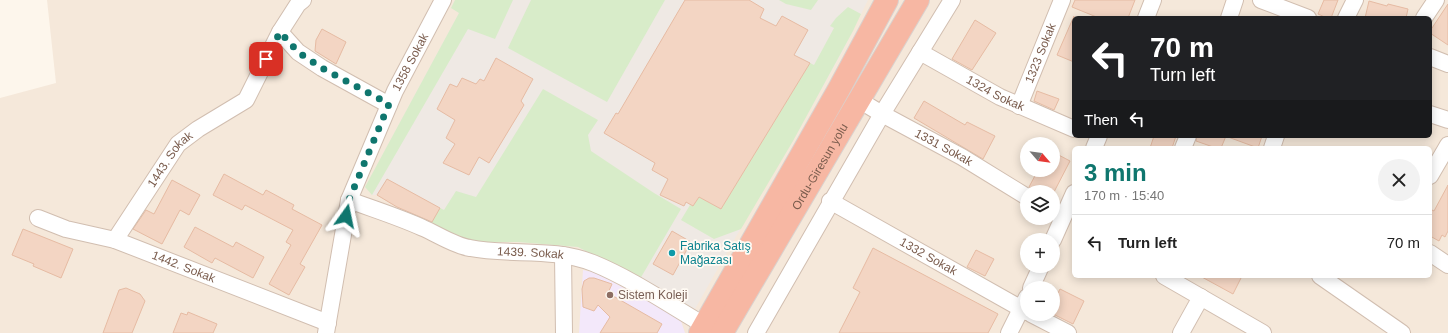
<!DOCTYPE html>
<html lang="en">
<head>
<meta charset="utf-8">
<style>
	:root { --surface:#fff; --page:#f2f2f2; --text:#222; --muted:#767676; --line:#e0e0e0; --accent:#0f766e }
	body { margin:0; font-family:Arial,sans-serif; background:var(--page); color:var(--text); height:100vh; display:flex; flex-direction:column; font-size:15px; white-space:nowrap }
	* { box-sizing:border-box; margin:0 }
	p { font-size:13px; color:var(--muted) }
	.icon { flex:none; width:22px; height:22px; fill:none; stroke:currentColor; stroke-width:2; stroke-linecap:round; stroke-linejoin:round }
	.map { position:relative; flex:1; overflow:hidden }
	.details { position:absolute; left:1072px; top:146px; width:360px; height:132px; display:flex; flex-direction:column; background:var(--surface); border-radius:6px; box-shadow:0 2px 10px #0003 }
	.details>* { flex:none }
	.banner { position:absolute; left:1072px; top:16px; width:360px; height:122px; border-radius:6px; box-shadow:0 2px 10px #0003; background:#202124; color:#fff; overflow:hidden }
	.needle { width:26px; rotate:118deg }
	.fabs { position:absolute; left:1020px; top:137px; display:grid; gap:8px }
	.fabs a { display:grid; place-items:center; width:40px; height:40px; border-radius:50%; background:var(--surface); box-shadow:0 2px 10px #0003; font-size:20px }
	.pin { position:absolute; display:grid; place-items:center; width:34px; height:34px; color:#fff; margin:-17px; border-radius:8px; box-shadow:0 2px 6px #0006 }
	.me { position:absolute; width:44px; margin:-22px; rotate:12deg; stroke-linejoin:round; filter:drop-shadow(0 0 3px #0008) }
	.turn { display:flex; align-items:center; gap:14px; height:84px; padding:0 12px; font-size:18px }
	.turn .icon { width:52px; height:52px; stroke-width:2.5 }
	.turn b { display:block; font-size:28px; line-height:34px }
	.then { display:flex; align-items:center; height:38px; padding:0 12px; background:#0003; gap:8px; font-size:15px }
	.round { display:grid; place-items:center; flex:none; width:42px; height:42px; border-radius:21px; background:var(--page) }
	.overview { display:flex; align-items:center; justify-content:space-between; height:68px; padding:0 12px }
	h1 { font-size:24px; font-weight:600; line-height:30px; color:var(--accent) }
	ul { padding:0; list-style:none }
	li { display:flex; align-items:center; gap:12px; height:56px; padding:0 12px; border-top:1px solid var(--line) }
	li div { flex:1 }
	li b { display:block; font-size:15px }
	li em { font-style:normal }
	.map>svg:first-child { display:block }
</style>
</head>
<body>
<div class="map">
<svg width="1448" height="333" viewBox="0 0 1448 333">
	<rect width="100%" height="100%" fill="#fdf6ec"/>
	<!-- residential -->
	<path fill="#f5e8da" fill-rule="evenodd" d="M47,0H1448V333H0V98L56,83ZM1074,18H1430V136H1074ZM1027,144H1053V170H1027ZM1074,148H1430V276H1074ZM1027,192H1053V218H1027ZM1027,240H1053V266H1027ZM1027,288H1053V314H1027Z"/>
	<!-- industrial -->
	<path fill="#efe9e4" d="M455,0H868L844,49L793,141L734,240L695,309L615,266L578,247L518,242H475L431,227L377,195H372L365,187L459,13L451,8Z"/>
	<!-- education -->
	<path fill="#f3e8fa" d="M583,270L596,273L680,318L685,333H579Z"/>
	<!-- green -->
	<g fill="#d8ecc9">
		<path d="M455,0H513L495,39L468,29L372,195L365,187L459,13L451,8Z"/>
		<path d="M531,0H665L607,102L508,48Z"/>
		<path d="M779,0H818L811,10L786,4Z"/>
		<path d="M848,7L861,14L853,31L793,141L741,229L714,239L681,220L690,205L693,206L699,197L721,209L810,63L814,65L834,28L830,26L836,18Z"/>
		<path d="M543,89L598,120L588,135L591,151L654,193L681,209L640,279L578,247L518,242H475L429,226L440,208L444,210L456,191L476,197Z"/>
	</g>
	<!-- building -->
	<g fill="#f3d5c3" stroke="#e6bba3">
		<path d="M685,0H749L764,9L760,18L776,26L782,16L808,30L794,55L810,63L721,209L699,197L693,206L686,202L684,206L660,195L668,179L652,170L655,163L604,133L616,113L618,114Z"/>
		<path d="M1075,0H1135L1128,18H1099L1072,7Z"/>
		<path d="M1324,0H1338L1331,18H1327L1318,14Z"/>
		<path d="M1369,1L1387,6L1388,4L1408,9L1406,18H1365Z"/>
		<path d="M1448,4V45L1430,33V31Z"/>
		<path d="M1074,16V62L1057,55Z"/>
		<path d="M975,20L996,33L972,70L952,59Z"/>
		<path d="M322,29L346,42L336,64L315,51L316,40Z"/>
		<path d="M496,58L533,79L521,101L524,105L489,163L479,157L469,175L443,163L455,144L446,138L455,120L437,109L450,84L457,87L462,78L476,84L480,79L484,81Z"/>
		<path d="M1037,91L1059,99L1054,110L1034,101Z"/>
		<path d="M924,101L965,125L967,122L995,136L983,159L914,118Z"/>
		<path d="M1154,136H1176L1172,148H1150Z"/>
		<path d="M1197,136H1226L1221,148H1216L1196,141Z"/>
		<path d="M1228,136H1262L1258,148L1228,137Z"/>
		<path d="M1053,152L1070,161L1054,192H1039L1029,187L1038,170H1053Z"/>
		<path d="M224,174L263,195L266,190L294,205L292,209L322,225L300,264L305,267L289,295L269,284L291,245L286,242L293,230L245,205L242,210L213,195Z"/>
		<path d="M387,179L440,208L432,222L397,207L377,195Z"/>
		<path d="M172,180L200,195L189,215L180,210L162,244L133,229L146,210L154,214Z"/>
		<path d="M1448,185V231L1445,237L1442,235L1439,241L1430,236V209L1434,211Z"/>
		<path d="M195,227L233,247L236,242L264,257L253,278L215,258L212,263L184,247Z"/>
		<path d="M23,229L73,249L61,278L33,266L34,264L12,255Z"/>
		<path d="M672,231L691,242L673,275L653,264Z"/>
		<path d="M873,248L998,314L988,333H839L860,292L853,288Z"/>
		<path d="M976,250L994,259L985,276L967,267Z"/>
		<path d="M1200,276H1242L1233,294Z"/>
		<path d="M589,278H594L612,284L608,293L662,324L657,333H600L610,317L598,305L594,311L583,307L582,289L584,281Z"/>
		<path d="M126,288L140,294L145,301L132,333H103L119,290Z"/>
		<path d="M1060,289L1084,301L1073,324L1053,314V303Z"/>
		<path d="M188,312L217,324L213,333H173L181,313L187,315Z"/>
	</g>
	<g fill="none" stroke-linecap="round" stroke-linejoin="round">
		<defs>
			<g id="minor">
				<path d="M1261,0L1308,18"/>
				<path d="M1146,18L1153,0"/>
				<path d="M1229,18L1235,0"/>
				<path d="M1346,18L1355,0"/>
				<path d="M1424,18L1436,0"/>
				<path d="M280,32L298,52L322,68L389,105"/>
				<path id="s1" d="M920,52L1000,97L1074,129"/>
				<path d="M1430,57L1448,64"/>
				<path id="s2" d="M859,100L882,114L962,157L1027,197"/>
				<path id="s3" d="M1019,106L1062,0"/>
				<path d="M1430,114L1448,120"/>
				<path d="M1094,148L1099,136"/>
				<path d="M1183,148L1188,136"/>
				<path d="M1272,148L1276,136"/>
				<path d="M1430,176L1448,145"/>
				<path id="s4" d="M349,200C373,209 399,217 423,228C437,234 455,246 470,248C511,256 553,247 593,263C632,279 668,304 704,325"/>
				<path id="s5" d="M830,201L1027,312"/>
				<path id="s6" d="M38,218L66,229L115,240L328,323"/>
				<path id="s7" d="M115,240L178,144L198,129L246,100L280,32L298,4L303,0"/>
				<path d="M1053,240L1074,193"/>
				<path d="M1430,253L1448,265"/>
				<path d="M563,255L564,333"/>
				<path d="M1164,276L1263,333"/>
				<path d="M1320,276L1402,333"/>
				<path d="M1031,288L1041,266"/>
				<path d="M1031,314L1068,333"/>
				<path id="s8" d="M326,333L349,200L395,91L443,0"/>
				<path d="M756,333L882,114L952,0"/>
				<path d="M1009,333L1027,297"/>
				<path d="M1181,333L1201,297"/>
			</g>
			<g id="highway">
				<path d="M700,333L839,89L887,0"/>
				<path id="s9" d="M722,333L918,0"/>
			</g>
		</defs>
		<!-- minor casing -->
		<use href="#minor" stroke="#d1beb0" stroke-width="18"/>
		<!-- highway casing -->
		<use href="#highway" stroke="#dad1cd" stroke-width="24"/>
		<!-- minor -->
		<use href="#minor" stroke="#fff" stroke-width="16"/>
		<!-- highway -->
		<use href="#highway" stroke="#f7b7a3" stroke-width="22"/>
	</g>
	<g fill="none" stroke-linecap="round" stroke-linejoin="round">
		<!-- route -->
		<path stroke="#0f766e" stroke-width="7" stroke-dasharray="0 12.6" d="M266,59L280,32L298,52L322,68L389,104L349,200L346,216"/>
	</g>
	<!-- markers -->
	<circle fill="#0f9aa8" stroke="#fffaf3" stroke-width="1.5" cx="672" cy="253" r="4"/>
	<circle fill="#8d6e63" stroke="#fffaf3" stroke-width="1.5" cx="610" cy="295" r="4"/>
	<g text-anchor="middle" stroke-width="3.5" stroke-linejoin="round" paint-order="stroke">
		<!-- street labels -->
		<g font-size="12" fill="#7a5c4d" stroke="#fffaf3">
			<text dy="4" stroke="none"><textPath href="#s3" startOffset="57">1323 Sokak</textPath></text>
			<text dy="4" stroke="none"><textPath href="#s8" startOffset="286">1358 Sokak</textPath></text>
			<text dy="4" stroke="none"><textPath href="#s1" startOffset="86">1324 Sokak</textPath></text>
			<text dy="4" stroke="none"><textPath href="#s2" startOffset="97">1331 Sokak</textPath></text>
			<text dy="4" stroke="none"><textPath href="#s7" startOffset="98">1443. Sokak</textPath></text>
			<text dy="4" stroke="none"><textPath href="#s9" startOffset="193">Ordu-Giresun yolu</textPath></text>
			<text dy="4" stroke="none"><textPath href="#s4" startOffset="191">1439. Sokak</textPath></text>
			<text dy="4" stroke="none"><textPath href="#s5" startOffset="113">1332 Sokak</textPath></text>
			<text dy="4" stroke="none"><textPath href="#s6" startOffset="154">1442. Sokak</textPath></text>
		</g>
		<!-- culture labels -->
		<g font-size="12" fill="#0d838f" stroke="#fffaf3" text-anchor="start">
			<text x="680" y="250">Fabrika Satış<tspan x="680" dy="14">Mağazası</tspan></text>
		</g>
		<!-- education labels -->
		<g font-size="12" fill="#785e54" stroke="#fffaf3" text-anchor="start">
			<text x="618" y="299">Sistem Koleji</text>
		</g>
	</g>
</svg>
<div class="fabs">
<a><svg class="needle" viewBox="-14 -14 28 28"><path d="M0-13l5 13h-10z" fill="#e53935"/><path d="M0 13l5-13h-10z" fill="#767676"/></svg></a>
<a><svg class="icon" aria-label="layers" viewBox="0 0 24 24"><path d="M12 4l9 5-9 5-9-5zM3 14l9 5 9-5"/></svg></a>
<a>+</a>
<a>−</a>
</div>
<div class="pin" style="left:266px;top:59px;background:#d93025"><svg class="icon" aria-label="arrive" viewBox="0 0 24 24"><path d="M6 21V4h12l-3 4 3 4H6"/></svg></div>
<svg class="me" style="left:346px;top:216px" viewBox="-20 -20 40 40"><path d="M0-17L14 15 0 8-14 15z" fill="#0f766e" stroke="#fff" stroke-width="4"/></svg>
<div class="banner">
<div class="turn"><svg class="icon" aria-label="left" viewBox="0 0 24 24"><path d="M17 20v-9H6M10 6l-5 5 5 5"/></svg><div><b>70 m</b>Turn left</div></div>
<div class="then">Then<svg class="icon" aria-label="left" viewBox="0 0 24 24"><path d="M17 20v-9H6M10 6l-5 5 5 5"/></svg></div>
</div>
<section class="details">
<div class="overview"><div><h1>3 min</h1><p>170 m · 15:40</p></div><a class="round"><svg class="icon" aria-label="close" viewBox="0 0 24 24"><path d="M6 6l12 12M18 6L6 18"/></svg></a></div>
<ul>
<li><svg class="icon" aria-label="left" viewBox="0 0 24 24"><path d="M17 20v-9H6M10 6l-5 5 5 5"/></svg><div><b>Turn left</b></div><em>70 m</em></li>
</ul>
</section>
</div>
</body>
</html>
